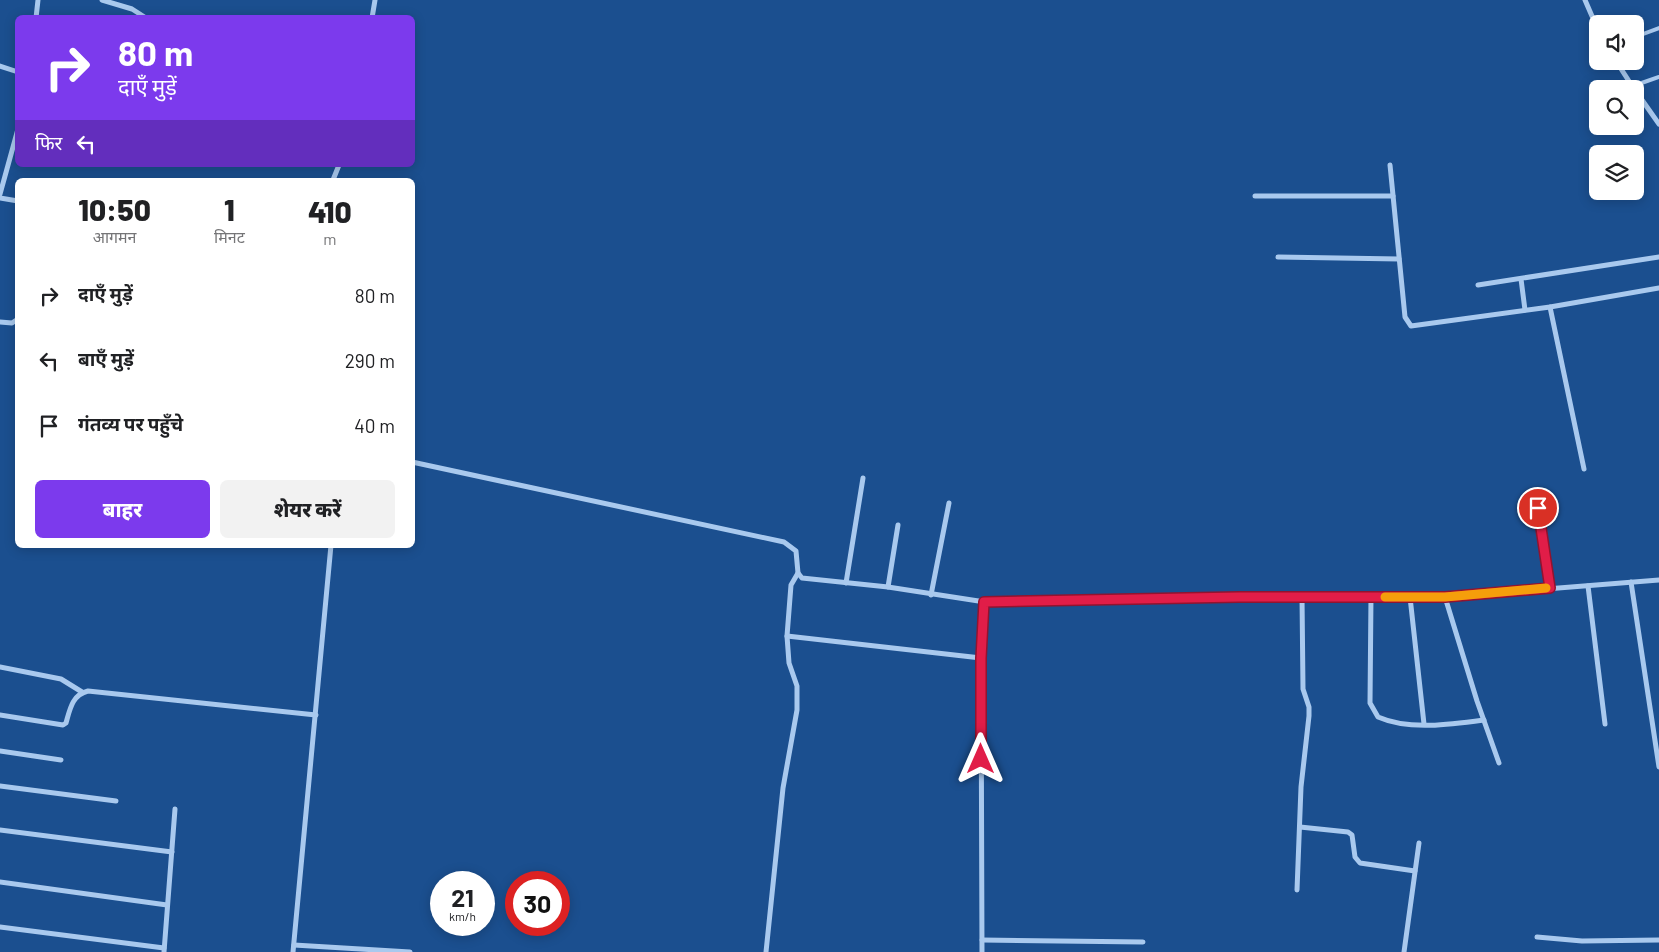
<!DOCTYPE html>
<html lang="hi">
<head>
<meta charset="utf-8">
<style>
	:root { --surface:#fff; --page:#f2f2f2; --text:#202124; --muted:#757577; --accent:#7c3aed }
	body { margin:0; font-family:Barlow,"Noto Sans Devanagari",sans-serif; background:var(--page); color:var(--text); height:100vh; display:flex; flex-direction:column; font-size:19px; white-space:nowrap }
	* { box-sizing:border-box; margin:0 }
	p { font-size:16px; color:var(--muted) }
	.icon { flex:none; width:28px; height:28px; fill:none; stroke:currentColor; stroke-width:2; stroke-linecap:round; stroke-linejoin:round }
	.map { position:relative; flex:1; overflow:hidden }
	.details { position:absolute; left:15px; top:178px; width:400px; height:370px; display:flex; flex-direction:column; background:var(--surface); border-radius:8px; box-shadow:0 2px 12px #0003 }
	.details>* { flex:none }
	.banner { position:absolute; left:15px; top:15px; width:400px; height:152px; border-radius:8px; box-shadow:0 2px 12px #0003; background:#7c3aed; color:#fff; overflow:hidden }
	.controls { position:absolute; left:1589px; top:15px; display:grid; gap:10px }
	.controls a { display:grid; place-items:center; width:55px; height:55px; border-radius:8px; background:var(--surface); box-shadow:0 2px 12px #0003; font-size:25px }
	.speed { position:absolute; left:430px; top:871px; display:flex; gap:10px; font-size:25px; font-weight:700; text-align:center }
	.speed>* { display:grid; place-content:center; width:65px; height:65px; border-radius:50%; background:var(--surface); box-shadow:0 2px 12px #0003; line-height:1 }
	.speed small { font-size:12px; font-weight:400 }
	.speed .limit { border:8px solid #d22; background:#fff; color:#111 }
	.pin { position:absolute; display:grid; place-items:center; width:42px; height:42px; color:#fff; margin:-21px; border:2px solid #fff; border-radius:50%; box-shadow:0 1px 5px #0007 }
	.me { position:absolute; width:55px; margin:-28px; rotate:0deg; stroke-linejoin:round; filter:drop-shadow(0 0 4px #0008) }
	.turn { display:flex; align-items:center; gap:18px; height:105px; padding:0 20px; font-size:22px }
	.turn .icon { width:65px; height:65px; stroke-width:2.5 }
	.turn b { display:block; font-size:35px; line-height:42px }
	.then { display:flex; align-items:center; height:48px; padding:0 20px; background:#0003; gap:10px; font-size:19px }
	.eta { display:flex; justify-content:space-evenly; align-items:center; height:85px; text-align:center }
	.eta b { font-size:30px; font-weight:800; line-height:35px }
	.action { display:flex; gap:10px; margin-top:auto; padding:10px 20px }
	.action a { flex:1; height:58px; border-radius:8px; background:var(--accent); color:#fff; font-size:20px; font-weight:800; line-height:58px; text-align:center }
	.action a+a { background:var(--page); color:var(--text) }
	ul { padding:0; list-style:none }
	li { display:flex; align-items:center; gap:15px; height:65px; padding:0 20px }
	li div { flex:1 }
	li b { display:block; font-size:19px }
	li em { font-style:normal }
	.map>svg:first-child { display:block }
</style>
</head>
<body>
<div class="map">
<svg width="1659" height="952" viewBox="0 0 1659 952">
	<rect width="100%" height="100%" fill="#1b4f8f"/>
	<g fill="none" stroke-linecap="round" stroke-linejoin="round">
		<!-- lane -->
		<g stroke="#a9c9ee" stroke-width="4">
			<path d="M1635,37L1659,28"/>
			<path d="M1633,86L1659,77"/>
		</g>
		<!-- street -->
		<g stroke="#a9c9ee" stroke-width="5">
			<path d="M102,0L132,9L146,18"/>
			<path d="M1585,0L1598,30"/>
			<path d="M36,18L38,0"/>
			<path d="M372,18L375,0"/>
			<path d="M1616,61L1634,89"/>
			<path d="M0,66L18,72"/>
			<path d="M1635,90L1659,124"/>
			<path d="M1390,165L1405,317L1411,326L1550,307L1659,288"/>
			<path d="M333,180L339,165"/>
			<path d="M0,194L18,129"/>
			<path d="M1255,196H1393"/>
			<path d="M0,198L18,201"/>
			<path d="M1278,257L1399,259"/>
			<path d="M1521,279L1525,310"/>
			<path d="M1478,285L1659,257"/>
			<path d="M1550,307L1584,469"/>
			<path d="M0,322L12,323L18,319"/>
			<path d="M412,462L784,542L796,551L798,573L802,578L888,587L985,602L1239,597H1445L1659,580"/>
			<path d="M1538,508L1550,588"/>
			<path d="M1631,582L1659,767"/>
			<path d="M846,583L863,478"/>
			<path d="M1588,586L1605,724"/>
			<path d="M888,587L898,525"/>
			<path d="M931,595L949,503"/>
			<path d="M1371,596L1370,703L1378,717C1410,731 1451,724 1484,720"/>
			<path d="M1410,597L1424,724"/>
			<path d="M1445,597L1477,701L1499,763"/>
			<path d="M787,636L981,658"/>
			<path d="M0,667L61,679L82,692"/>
			<path d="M0,715L63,725L66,723C70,709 72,695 88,691L316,715"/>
			<path d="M0,751L61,760"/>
			<path d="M0,786L116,801"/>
			<path d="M1300,827L1348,832L1352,835L1355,857L1360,863L1415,871"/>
			<path d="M0,830L172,852"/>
			<path d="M0,882L167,905"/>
			<path d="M1297,890L1301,787L1309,716V707L1303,689L1302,597"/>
			<path d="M0,927L164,948"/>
			<path d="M1537,937L1582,941L1659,940"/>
			<path d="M982,940L1143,942"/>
			<path d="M294,945L410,952"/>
			<path d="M164,952L175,809"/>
			<path d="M293,952L331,545"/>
			<path d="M766,952L783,788L797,710V686L789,663L787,636L791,585L798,573"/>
			<path d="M982,952L981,658L985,602"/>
			<path d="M1404,952L1419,843"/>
		</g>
	</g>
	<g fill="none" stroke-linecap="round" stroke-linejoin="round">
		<defs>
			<path id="route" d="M981,759V658L984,602L1239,597H1445L1550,588L1538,508"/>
		</defs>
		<!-- route casing -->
		<use href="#route" stroke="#92132f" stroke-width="12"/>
		<!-- route -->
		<use href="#route" stroke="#e11d48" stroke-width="9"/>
		<!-- slow -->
		<path stroke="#f59e0b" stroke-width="9" d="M1385,597H1445L1546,588"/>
	</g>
</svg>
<div class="controls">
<a><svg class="icon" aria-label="sound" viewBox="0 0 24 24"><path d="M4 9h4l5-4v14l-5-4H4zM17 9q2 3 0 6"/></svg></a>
<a><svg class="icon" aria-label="search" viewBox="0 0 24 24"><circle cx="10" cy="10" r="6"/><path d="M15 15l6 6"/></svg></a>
<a><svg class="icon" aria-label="layers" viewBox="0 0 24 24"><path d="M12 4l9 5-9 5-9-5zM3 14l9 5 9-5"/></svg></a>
</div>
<div class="speed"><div>21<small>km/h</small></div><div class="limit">30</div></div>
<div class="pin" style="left:1538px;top:508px;background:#d93025"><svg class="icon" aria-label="arrive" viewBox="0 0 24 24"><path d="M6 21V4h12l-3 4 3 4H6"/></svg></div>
<svg class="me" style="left:981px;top:759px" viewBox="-20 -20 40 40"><path d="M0-17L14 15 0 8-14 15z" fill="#e11d48" stroke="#fff" stroke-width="4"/></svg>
<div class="banner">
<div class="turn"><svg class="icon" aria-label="right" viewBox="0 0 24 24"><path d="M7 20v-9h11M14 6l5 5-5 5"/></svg><div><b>80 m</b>दाएँ मुड़ें</div></div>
<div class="then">फिर<svg class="icon" aria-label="left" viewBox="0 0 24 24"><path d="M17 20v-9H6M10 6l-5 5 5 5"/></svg></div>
</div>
<section class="details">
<div class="eta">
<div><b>10:50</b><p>आगमन</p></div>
<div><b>1</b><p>मिनट</p></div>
<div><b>410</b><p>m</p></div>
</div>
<ul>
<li><svg class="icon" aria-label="right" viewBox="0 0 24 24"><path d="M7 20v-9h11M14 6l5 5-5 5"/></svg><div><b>दाएँ मुड़ें</b></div><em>80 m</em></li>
<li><svg class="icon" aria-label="left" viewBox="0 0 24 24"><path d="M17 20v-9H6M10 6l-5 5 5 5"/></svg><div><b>बाएँ मुड़ें</b></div><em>290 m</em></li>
<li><svg class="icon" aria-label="arrive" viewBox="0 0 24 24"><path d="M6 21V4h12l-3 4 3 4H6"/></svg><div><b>गंतव्य पर पहुँचे</b></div><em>40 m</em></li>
</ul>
<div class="action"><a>बाहर</a><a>शेयर करें</a></div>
</section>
</div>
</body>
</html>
